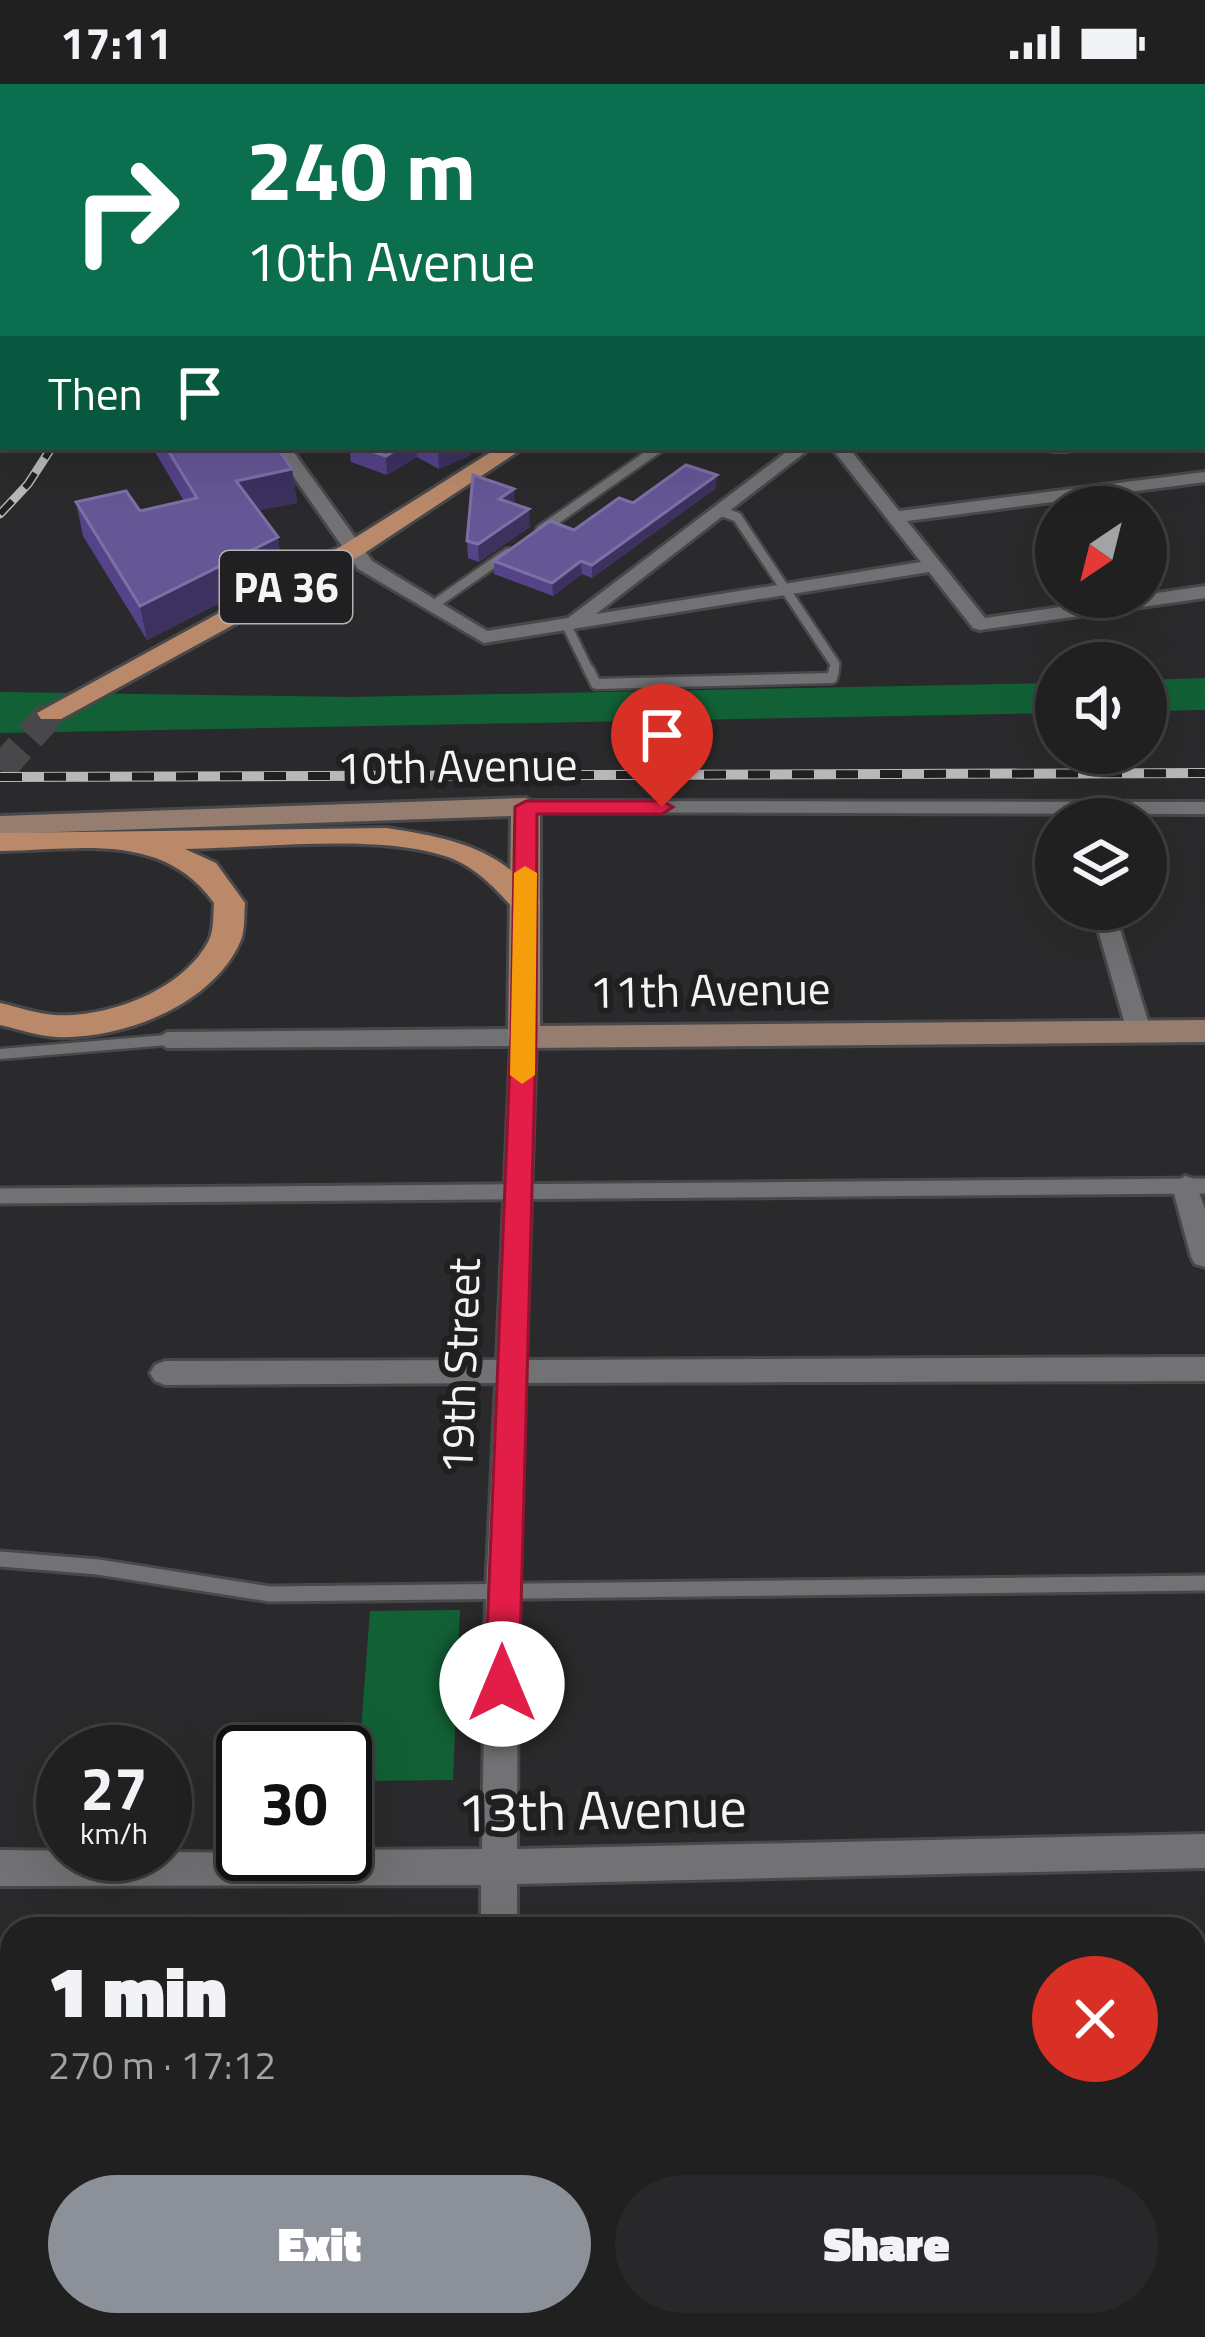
<!DOCTYPE html>
<html lang="en">
<head>
<meta charset="utf-8">
<style>
	:root { --surface:#202021; --page:#28282a; --text:#f1f3f6; --muted:#a2a3a5; --line:#3d3e3f; --accent:#8c9099 }
	body { margin:0; font-family:"Titillium Web",sans-serif; background:var(--page); color:var(--text); height:100vh; display:flex; flex-direction:column; font-size:45px; white-space:nowrap }
	* { box-sizing:border-box; margin:0 }
	p { font-size:39px; color:var(--muted) }
	.icon { flex:none; width:66px; height:66px; fill:none; stroke:currentColor; stroke-width:2; stroke-linecap:round; stroke-linejoin:round }
	.map { position:relative; flex:1; overflow:hidden }
	.sheet { position:absolute; left:0px; top:1833px; width:1206px; height:420px; display:flex; flex-direction:column; background:var(--surface); border-radius:36px 36px 0 0; box-shadow:0 12px 48px #0002,0 0 0 3px var(--line) }
	.sheet>* { flex:none }
	.guide { position:absolute; left:0px; top:0px; width:1206px; height:366px; box-shadow:0 12px 48px #0002,0 0 0 3px var(--line); background:#0b6e4f; color:#fff; overflow:hidden }
	.needle { width:78px; rotate:215deg }
	.controls { position:absolute; left:1035px; top:402px; display:grid; gap:24px }
	.controls a { display:grid; place-items:center; width:132px; height:132px; border-radius:50%; background:var(--surface); box-shadow:0 12px 48px #0002,0 0 0 3px var(--line); font-size:60px }
	.speed { position:absolute; left:36px; top:1641px; display:flex; gap:24px; font-size:60px; font-weight:700; text-align:center }
	.speed>* { display:grid; place-content:center; width:156px; height:156px; border-radius:50%; background:var(--surface); box-shadow:0 12px 48px #0002,0 0 0 3px var(--line); line-height:1 }
	.speed small { font-size:30px; font-weight:400 }
	.speed .limit { border:6px solid #111; border-radius:18px; background:#fff; color:#111 }
	.pin { position:absolute; display:grid; place-items:center; width:102px; height:102px; color:#fff; margin:-123px -51px; border-radius:50% 50% 50% 0; rotate:-45deg; box-shadow:0 0 12px #0007 }
	.pin .icon { rotate:45deg }
	.me { position:absolute; width:132px; margin:-66px; rotate:0deg; stroke-linejoin:round; filter:drop-shadow(0 0 9px #0008) }
	.turn { display:flex; align-items:center; gap:42px; height:252px; padding:0 48px; font-size:54px }
	.turn .icon { width:156px; height:156px; stroke-width:2.5 }
	.turn b { display:block; font-size:84px; line-height:102px }
	.then { display:flex; align-items:center; height:114px; padding:0 48px; background:#0003; gap:24px; font-size:45px }
	.round { display:grid; place-items:center; flex:none; width:126px; height:126px; border-radius:63px; background:var(--page) }
	.headline { display:flex; align-items:center; justify-content:space-between; height:204px; padding:0 48px }
	h1 { font-size:72px; font-weight:800; line-height:90px }
	.cta { display:flex; gap:24px; margin-top:auto; padding:24px 48px }
	.cta a { flex:1; height:138px; border-radius:72px; background:var(--accent); color:#fff; font-size:48px; font-weight:800; line-height:138px; text-align:center }
	.cta a+a { background:var(--page); color:var(--text) }
	.status { display:flex; justify-content:space-between; align-items:center; height:84px; padding:0 60px; background:var(--surface); direction:ltr }
	.status svg { height:33px; fill:currentColor }
	.map>svg:first-child { display:block }
</style>
</head>
<body>
<div class="status"><b>17:11</b><svg viewBox="0 0 49 12"><path d="M0 12V9h3v3zM5 12V6h3v6zM10 12V3h3v9zM15 12V0h3v12zM26 1h20v11H26zM47 4h2v5h-2z"/></svg></div>
<div class="map">
<svg width="1205" height="2253" viewBox="0 0 1205 2253">
	<rect width="100%" height="100%" fill="#2a2a2c"/>
	<!-- green -->
	<g fill="#126136">
		<path d="M1205,594V626L1146,627V596Z"/>
		<path d="M1056,599V629L0,649V608L351,613Z"/>
		<path d="M460,1526L453,1696L357,1697L370,1527Z"/>
	</g>
	<g fill="none" stroke-linecap="round" stroke-linejoin="round">
		<!-- primary-tunnel -->
		<path stroke="#48484a" stroke-width="30" stroke-dasharray="30 15" stroke-linecap="butt" d="M0,686L51,629"/>
		<defs>
			<g id="lane-far3">
				<path d="M1052,363H1067"/>
				<path d="M720,427L737,433L835,580L833,589"/>
				<path d="M541,446L660,363"/>
				<path d="M432,522L508,469"/>
				<path d="M574,538L568,544L590,589"/>
			</g>
			<g id="lane-far2">
				<path d="M589,586L596,600L832,594L834,586"/>
				<path d="M0,970L167,956"/>
			</g>
			<g id="lane-far1">
				<path d="M0,1112L1205,1102"/>
				<path d="M0,1475L98,1483L270,1510L1205,1499"/>
			</g>
			<g id="lane">
				<path d="M1194,2094H1205"/>
				<path d="M0,2107H12"/>
			</g>
			<g id="street">
				<rect x="97" y="0" width="12" height="3"/>
				<path d="M367,0H379L381,3H369Z"/>
				<path d="M639,0H651L653,3H641Z"/>
				<path d="M1169,0H1184L1186,3H1171Z"/>
				<path d="M1203,13L1205,14V22L1203,21Z"/>
				<path d="M3,131V139L0,140V132Z"/>
				<path d="M1203,282L1205,283V294L1203,293Z"/>
				<path d="M3,342V352L0,353V343Z"/>
				<path d="M273,363H290L372,477L487,547L568,534L793,363H812L596,530L921,478L831,363H848L899,427L1205,388V398L907,437L985,534L1205,502V514L980,546L973,544L929,488L484,559L358,485Z"/>
				<path d="M526,717L1205,718V730L518,728L515,723Z"/>
				<path d="M1092,825H1114L1151,947L1148,953L1139,955L1127,947Z"/>
				<path d="M524,945L536,953L526,1276L1205,1273V1297L525,1299L518,1509L517,1765L1205,1750V1784L517,1800V1845H481V1801L0,1802V1766L345,1770V1766L482,1765L486,1509L496,1299L165,1301L155,1297L150,1289L155,1281L165,1277L497,1276L511,962L167,964L155,956L167,948Z"/>
				<path d="M1185,1092L1194,1095L1205,1125V1183L1195,1180L1191,1173L1172,1102Z"/>
				<rect x="461" y="2241" width="42" height="12"/>
			</g>
			<g id="secondary">
				<path d="M251,0H294L249,3Z"/>
				<path d="M847,0H884L845,3Z"/>
				<path d="M3,27V37L0,38V28Z"/>
				<rect x="0" y="108" width="3" height="10"/>
				<path d="M526,714L540,723V942L1205,936V958L524,964L512,961L508,953L511,732L0,750V732Z"/>
			</g>
			<g id="primary">
				<rect x="1203" y="55" width="2" height="10"/>
				<rect x="1203" y="156" width="2" height="12"/>
				<path d="M499,363H525L363,470L61,635H41L37,629L345,460Z"/>
				<path d="M387,744C449,754 502,763 540,818L536,825H514C495,804 476,783 448,773C380,749 259,764 185,765L216,779L245,819C244,830 245,846 241,856C214,921 121,956 56,953C38,952 18,945 0,941V919C18,923 37,930 55,931C108,934 184,906 209,856C214,846 213,831 214,819C163,747 79,766 0,767V749Z"/>
			</g>
		</defs>
		<!-- lane-far3 casing -->
		<use href="#lane-far3" stroke="#48484b" stroke-width="14"/>
		<!-- lane-far2 casing -->
		<use href="#lane-far2" stroke="#48484b" stroke-width="15"/>
		<!-- lane-far1 casing -->
		<use href="#lane-far1" stroke="#48484b" stroke-width="21"/>
		<!-- lane casing -->
		<use href="#lane" stroke="#48484b" stroke-width="24"/>
		<!-- street casing -->
		<use href="#street" stroke="#48484b" stroke-width="6"/>
		<!-- secondary casing -->
		<use href="#secondary" stroke="#48484b" stroke-width="6"/>
		<!-- primary casing -->
		<use href="#primary" stroke="#48484b" stroke-width="6"/>
		<!-- lane-far3 -->
		<use href="#lane-far3" stroke="#727275" stroke-width="9"/>
		<!-- lane-far2 -->
		<use href="#lane-far2" stroke="#727275" stroke-width="10"/>
		<!-- lane-far1 -->
		<use href="#lane-far1" stroke="#727275" stroke-width="15"/>
		<!-- lane -->
		<use href="#lane" stroke="#727275" stroke-width="18"/>
		<!-- street -->
		<use href="#street" fill="#727275" fill-rule="evenodd"/>
		<!-- secondary -->
		<use href="#secondary" fill="#957e6f" fill-rule="evenodd"/>
		<!-- primary -->
		<use href="#primary" fill="#b9896a" fill-rule="evenodd"/>
		<defs>
			<path id="rail-far1" d="M0,430L28,400L52,363"/>
			<path id="rail" d="M0,693L1205,689"/>
		</defs>
		<!-- rail-far1 casing -->
		<use href="#rail-far1" stroke="#b8b8b9" stroke-width="9"/>
		<!-- rail casing -->
		<use href="#rail" stroke="#b8b8b9" stroke-width="10"/>
		<!-- rail-far1 -->
		<use href="#rail-far1" stroke="#202022" stroke-width="6" stroke-dasharray="18" stroke-linecap="butt"/>
		<!-- rail -->
		<use href="#rail" stroke="#202022" stroke-width="8" stroke-dasharray="22" stroke-linecap="butt"/>
	</g>
	<!-- wall -->
	<g fill="#544389">
		<path d="M152,363H277L292,385L297,419L258,426L283,487L147,556L83,452L76,418L140,427L184,417Z"/>
		<path d="M349,363H471V371L439,385L417,373L387,391L351,378Z"/>
		<path d="M716,404L592,494L582,490L553,512L494,490V477L574,446L633,419Z"/>
		<path d="M515,420L530,443L479,478L468,474L467,457Z"/>
	</g>
	<!-- shaded-wall -->
	<g fill="#3c315f">
		<path d="M400,363H416L417,373L387,391L386,372Z"/>
		<path d="M444,363H471V371L439,385L438,365Z"/>
		<path d="M292,385L297,419L241,430L236,397Z"/>
		<path d="M717,391L716,404L592,494V481Z"/>
		<path d="M514,405L515,423L499,415Z"/>
		<path d="M529,425L530,443L479,478L478,460Z"/>
		<path d="M278,453L283,487L147,556L140,522Z"/>
		<path d="M581,477L582,490L553,512L552,499Z"/>
	</g>
	<!-- building -->
	<g fill="#655695" stroke="#7c6fa4" stroke-width="3">
		<path d="M558,0H631L635,3H561Z"/>
		<path d="M876,0H976L981,3H879Z"/>
		<path d="M166,363H277L292,385L236,397L278,453L140,522L76,418L126,407L140,427L197,414Z"/>
		<path d="M360,363H400L386,372Z"/>
		<path d="M686,381L717,391L592,481L581,477L552,499L494,477L550,437L574,446L619,414L633,419Z"/>
		<path d="M473,391L514,405L499,415L529,425L478,460L467,457Z"/>
	</g>
	<!-- route -->
	<path fill="#e11d48" stroke="#92132f" stroke-width="3" d="M526,717H662L673,723L662,730H537L536,952L519,1600L514,1611L502,1616L490,1611L485,1600L511,952L515,723Z"/>
	<!-- slow -->
	<path fill="#f59e0b" d="M525,782L537,789L535,991L522,1000L510,991L514,789Z"/>
	<g text-anchor="middle" stroke-width="12" stroke-linejoin="round" paint-order="stroke">
		<!-- shield labels -->
		<rect fill="#202022" stroke="#b4b4b6" stroke-width="3" x="220" y="467" width="132" height="72" rx="9"/>
		<g font-size="42" font-weight="bold" fill="#f4f4f5">
			<text x="286" y="518">PA 36</text>
		</g>
		<!-- street labels -->
		<g font-size="45" fill="#f4f4f5" stroke="#202022">
			<text transform="translate(457 682) rotate(-1)" y="16">10th Avenue</text>
			<text transform="translate(710 906) rotate(-1)" y="16">11th Avenue</text>
			<text transform="translate(460 1282) rotate(-88)" y="16">19th Street</text>
		</g>
		<!-- near-street labels -->
		<g font-size="54" fill="#f4f4f5" stroke="#202022">
			<text transform="translate(602 1726) rotate(-1)" y="19">13th Avenue</text>
		</g>
	</g>
</svg>
<div class="controls">
<a><svg class="needle" viewBox="-14 -14 28 28"><path d="M0-13l5 13h-10z" fill="#e53935"/><path d="M0 13l5-13h-10z" fill="#a2a3a5"/></svg></a>
<a><svg class="icon" aria-label="sound" viewBox="0 0 24 24"><path d="M4 9h4l5-4v14l-5-4H4zM17 9q2 3 0 6"/></svg></a>
<a><svg class="icon" aria-label="layers" viewBox="0 0 24 24"><path d="M12 4l9 5-9 5-9-5zM3 14l9 5 9-5"/></svg></a>
</div>
<div class="speed"><div>27<small>km/h</small></div><div class="limit">30</div></div>
<div class="pin" style="left:662px;top:723px;background:#d93025"><svg class="icon" aria-label="arrive" viewBox="0 0 24 24"><path d="M6 21V4h12l-3 4 3 4H6"/></svg></div>
<svg class="me" style="left:502px;top:1600px" viewBox="-20 -20 40 40"><circle r="19" fill="#fff"/><path d="M0-13L10 11 0 6-10 11z" fill="#e11d48"/></svg>
<div class="guide">
<div class="turn"><svg class="icon" aria-label="right" viewBox="0 0 24 24"><path d="M7 20v-9h11M14 6l5 5-5 5"/></svg><div><b>240 m</b>10th Avenue</div></div>
<div class="then">Then<svg class="icon" aria-label="arrive" viewBox="0 0 24 24"><path d="M6 21V4h12l-3 4 3 4H6"/></svg></div>
</div>
<section class="sheet">
<div class="headline"><div><h1>1 min</h1><p>270 m · 17:12</p></div><a class="round" style="background:#d93025;color:#fff"><svg class="icon" aria-label="close" viewBox="0 0 24 24"><path d="M6 6l12 12M18 6L6 18"/></svg></a></div>
<div class="cta"><a>Exit</a><a>Share</a></div>
</section>
</div>
</body>
</html>
